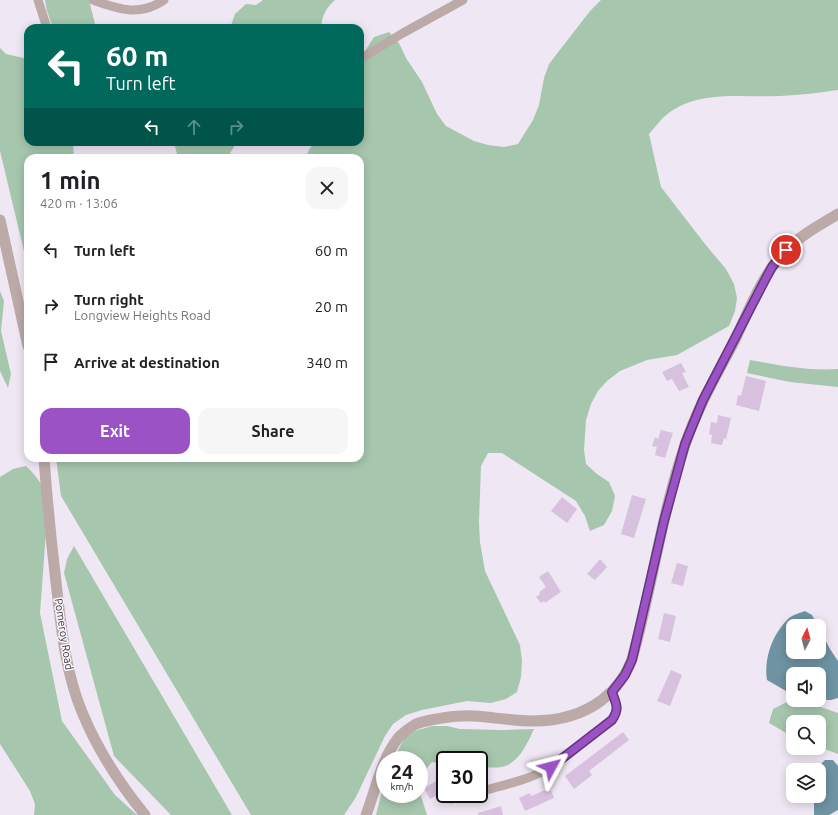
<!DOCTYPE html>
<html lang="en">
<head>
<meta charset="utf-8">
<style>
	:root { --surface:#fff; --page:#f6f6f6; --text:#202124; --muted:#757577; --accent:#9b52c5 }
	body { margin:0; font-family:Ubuntu,sans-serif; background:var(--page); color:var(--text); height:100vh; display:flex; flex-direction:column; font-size:15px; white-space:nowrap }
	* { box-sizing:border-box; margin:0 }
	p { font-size:13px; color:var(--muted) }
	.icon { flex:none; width:22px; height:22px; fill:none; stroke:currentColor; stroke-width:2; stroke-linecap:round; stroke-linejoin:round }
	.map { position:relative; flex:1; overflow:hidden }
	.sheet { position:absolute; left:24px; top:154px; width:340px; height:308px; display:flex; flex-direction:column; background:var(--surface); border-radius:12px; box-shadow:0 2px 10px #0003 }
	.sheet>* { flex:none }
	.hud { position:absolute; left:24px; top:24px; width:340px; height:122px; border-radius:12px; box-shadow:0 2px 10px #0003; background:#00695c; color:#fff; overflow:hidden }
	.needle { width:26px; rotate:6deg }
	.controls { position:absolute; left:786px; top:619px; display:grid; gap:8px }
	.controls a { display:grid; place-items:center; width:40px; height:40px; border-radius:8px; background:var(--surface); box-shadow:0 2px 10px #0003; font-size:20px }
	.speed { position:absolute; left:376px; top:751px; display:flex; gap:8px; font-size:20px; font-weight:700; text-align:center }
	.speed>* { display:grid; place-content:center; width:52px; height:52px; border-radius:50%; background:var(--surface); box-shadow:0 2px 10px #0003; line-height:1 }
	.speed small { font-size:10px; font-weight:400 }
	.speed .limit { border:2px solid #111; border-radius:6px; background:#fff; color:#111 }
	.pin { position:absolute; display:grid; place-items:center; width:34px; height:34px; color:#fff; margin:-17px; border:2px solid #fff; border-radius:50%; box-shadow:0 1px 4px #0007 }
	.me { position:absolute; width:44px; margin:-22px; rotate:52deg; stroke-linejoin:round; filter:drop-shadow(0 0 3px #0008) }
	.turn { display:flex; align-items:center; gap:14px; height:84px; padding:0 16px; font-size:18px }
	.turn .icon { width:52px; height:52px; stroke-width:2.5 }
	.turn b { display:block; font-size:28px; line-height:34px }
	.lanes { display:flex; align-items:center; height:38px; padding:0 16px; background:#0003; justify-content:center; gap:20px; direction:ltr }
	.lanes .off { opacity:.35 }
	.round { display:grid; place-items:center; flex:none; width:42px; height:42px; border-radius:12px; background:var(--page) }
	.overview { display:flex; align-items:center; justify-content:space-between; height:68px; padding:0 16px }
	h1 { font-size:24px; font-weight:700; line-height:30px }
	.action { display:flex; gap:8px; margin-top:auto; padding:8px 16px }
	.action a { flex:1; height:46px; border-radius:12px; background:var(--accent); color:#fff; font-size:16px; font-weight:700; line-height:46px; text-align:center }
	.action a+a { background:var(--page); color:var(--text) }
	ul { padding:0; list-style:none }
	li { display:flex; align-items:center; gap:12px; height:56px; padding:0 16px }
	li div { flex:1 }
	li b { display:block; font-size:15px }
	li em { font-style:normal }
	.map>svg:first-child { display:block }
</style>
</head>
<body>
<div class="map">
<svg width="838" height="815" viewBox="0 0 838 815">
	<rect width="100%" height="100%" fill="#f0e7f4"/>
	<!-- forest -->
	<g fill="#a7c6ae">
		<path d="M45,0H89L96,28H53L47,11Z"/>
		<path d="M263,0H335C326,8 322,15 321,28H230L235,14L246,4L256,5Z"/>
		<path d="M601,0H838V90C819,93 800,95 780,96C746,98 704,90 673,110C663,116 656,126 649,134L661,187L705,244L726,269L734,284L737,298L735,311L729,326L677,355L647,360L620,371L607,381L598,391L591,404L586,420L584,450L586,464L597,474L609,482L615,496L612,511L604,525L590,531L585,516L576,501L502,453H488L481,466L479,522L480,542L485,571L520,645L522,661L521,677L517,692L506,699L491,703L467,701L422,710L406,715L393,724L385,736L356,797L344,815H251L61,496L56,458H360V158H305L310,148L316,142H360V59L374,37L389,32L399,43L406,58L422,82L437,114L446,126L474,141L488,145L504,147L518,144L533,120L539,105L544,78L549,64L590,11Z"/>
		<path d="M0,48L6,54L28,59V142H73L74,158H28V268L0,151Z"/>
		<path d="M174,142H237L227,158H178Z"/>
		<path d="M0,291L4,301L1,331L11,374L8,388L0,371Z"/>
		<path d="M750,360C778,365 810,371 838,369V387L790,382L747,373Z"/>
		<path d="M26,466C39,478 44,487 48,505L40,613L62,721L115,795L137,815H34L35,804L30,791L0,744V477L13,469Z"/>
		<path d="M74,546L232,815H171L114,756L64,573L67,559Z"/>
		<path d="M787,702L818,706L838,713V754L819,747V722H793V737L769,723L773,709Z"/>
		<path d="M432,726H447L460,729L500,730L534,729C528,742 521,758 508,765C500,769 488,767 479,767V760H445V764L432,762L422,774L419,787V760H393L405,737L418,730Z"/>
		<path d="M385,779V794H419V790L427,815H376Z"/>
	</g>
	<!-- water -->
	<g fill="#6e93a2">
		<path d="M805,611L812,615L818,626H793V652H819V628L830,649L838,661V698L831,700H819V674H793V695L767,680C764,658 772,635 788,619C792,615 800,613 805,611Z"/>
		<path d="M825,760H833L838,766V810L829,815H814V796H819V770L820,765Z"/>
	</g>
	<!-- building -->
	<g fill="#d7c1de">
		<path d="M681,363L686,372L682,373L689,387L679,391L672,379L667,381L662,372Z"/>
		<path d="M746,376L766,381L759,411L736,405L738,395L741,396Z"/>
		<path d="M718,415L731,418L726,439L724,438L722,445L711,443L712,435L709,434L711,422L717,423Z"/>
		<path d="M661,430L673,433L665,458L655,455L657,447L652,446L655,437L658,439Z"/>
		<path d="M632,495L646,499L634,538L621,534Z"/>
		<path d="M562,497L577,509L567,523L551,511Z"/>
		<path d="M600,559L607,567L595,580L587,574Z"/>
		<path d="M677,563L688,566L683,586L671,583Z"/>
		<path d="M548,571L561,592L545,603L544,601L541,603L536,597L540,594L539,592L546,587L539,577Z"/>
		<path d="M664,613L676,616L670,642L658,639Z"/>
		<path d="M671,670L682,675L670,706L657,701Z"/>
		<path d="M623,732L629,740L589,771L592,775L574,789L565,776Z"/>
		<path d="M440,779L445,788V791L430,799L424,788Z"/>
		<path d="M550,788L554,798L525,811L519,798L530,793L531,796Z"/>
		<path d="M501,806L503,815H478V813Z"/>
	</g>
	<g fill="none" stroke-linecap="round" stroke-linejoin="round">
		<!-- minor -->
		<g stroke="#bbaaa8" stroke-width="9">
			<path d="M38,0L47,28"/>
			<path d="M93,0C117,9 140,17 164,0"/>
			<path d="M360,59L403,33L463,0"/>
			<path d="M479,792C503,785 530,780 551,767C572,753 592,735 612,719C620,708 616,704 612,692"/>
			<path d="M451,799L471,794"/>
		</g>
		<!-- tertiary -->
		<g stroke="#bbaaa8" stroke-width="11">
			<path d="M0,220L28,346"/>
			<path d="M44,458C47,499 51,540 56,582C61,626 65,671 82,712C98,751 119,783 145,815"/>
			<path d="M366,815C376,789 381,759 399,737C403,733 411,727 416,724C429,719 459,715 473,716C493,717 513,721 533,721C558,721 582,715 602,700C616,689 626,676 632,659C652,589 661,515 685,445C697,408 716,376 734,342C747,314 764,271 786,250C801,235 820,225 838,214"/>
		</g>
	</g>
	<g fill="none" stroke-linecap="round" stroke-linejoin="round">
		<defs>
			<path id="route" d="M551,767L612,720C620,708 616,704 612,692L625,675L632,660L664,521L685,444L703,400L765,280L772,267L786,250"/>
		</defs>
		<!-- route casing -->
		<use href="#route" stroke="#653580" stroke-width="10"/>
		<!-- route -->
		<use href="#route" stroke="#9b52c5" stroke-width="7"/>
	</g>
	<g text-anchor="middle" stroke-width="3" stroke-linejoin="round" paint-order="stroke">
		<!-- street labels -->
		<g font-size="11" fill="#3c383d" stroke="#fbf6fe">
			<text transform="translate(64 634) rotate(81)" y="4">Pomeroy Road</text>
		</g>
	</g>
</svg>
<div class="controls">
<a><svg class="needle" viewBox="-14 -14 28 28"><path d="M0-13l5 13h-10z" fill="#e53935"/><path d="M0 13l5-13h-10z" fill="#757577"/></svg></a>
<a><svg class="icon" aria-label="sound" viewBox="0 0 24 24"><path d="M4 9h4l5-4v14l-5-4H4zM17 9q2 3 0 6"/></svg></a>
<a><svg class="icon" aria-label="search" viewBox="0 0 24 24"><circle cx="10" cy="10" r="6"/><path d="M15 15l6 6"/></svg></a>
<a><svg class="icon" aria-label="layers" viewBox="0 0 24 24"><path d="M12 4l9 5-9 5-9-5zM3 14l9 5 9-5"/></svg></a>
</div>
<div class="speed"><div>24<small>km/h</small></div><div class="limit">30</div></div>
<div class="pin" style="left:786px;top:250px;background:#d93025"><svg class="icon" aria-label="arrive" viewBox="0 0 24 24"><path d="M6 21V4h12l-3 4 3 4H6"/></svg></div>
<svg class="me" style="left:551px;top:767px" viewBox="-20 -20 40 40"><path d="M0-17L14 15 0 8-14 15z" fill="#9b52c5" stroke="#fff" stroke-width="4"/></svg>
<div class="hud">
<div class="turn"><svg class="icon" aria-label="left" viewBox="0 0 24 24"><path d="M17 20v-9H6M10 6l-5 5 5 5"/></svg><div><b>60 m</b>Turn left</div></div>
<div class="lanes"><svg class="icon" aria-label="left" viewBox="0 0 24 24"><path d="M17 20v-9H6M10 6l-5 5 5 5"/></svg><svg class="icon off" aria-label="ahead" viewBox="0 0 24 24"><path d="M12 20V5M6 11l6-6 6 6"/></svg><svg class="icon off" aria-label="right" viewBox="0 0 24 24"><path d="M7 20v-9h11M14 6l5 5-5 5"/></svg></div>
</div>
<section class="sheet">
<div class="overview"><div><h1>1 min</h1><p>420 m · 13:06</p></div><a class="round"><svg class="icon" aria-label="close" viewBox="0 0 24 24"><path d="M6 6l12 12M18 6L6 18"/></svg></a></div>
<ul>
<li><svg class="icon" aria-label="left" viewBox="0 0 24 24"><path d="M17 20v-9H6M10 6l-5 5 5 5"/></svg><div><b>Turn left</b></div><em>60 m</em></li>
<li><svg class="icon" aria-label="right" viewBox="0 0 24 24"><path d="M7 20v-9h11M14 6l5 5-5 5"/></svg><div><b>Turn right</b><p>Longview Heights Road</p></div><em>20 m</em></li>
<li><svg class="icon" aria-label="arrive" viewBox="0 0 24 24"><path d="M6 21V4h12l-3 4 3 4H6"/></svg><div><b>Arrive at destination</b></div><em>340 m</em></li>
</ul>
<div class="action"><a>Exit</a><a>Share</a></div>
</section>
</div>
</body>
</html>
